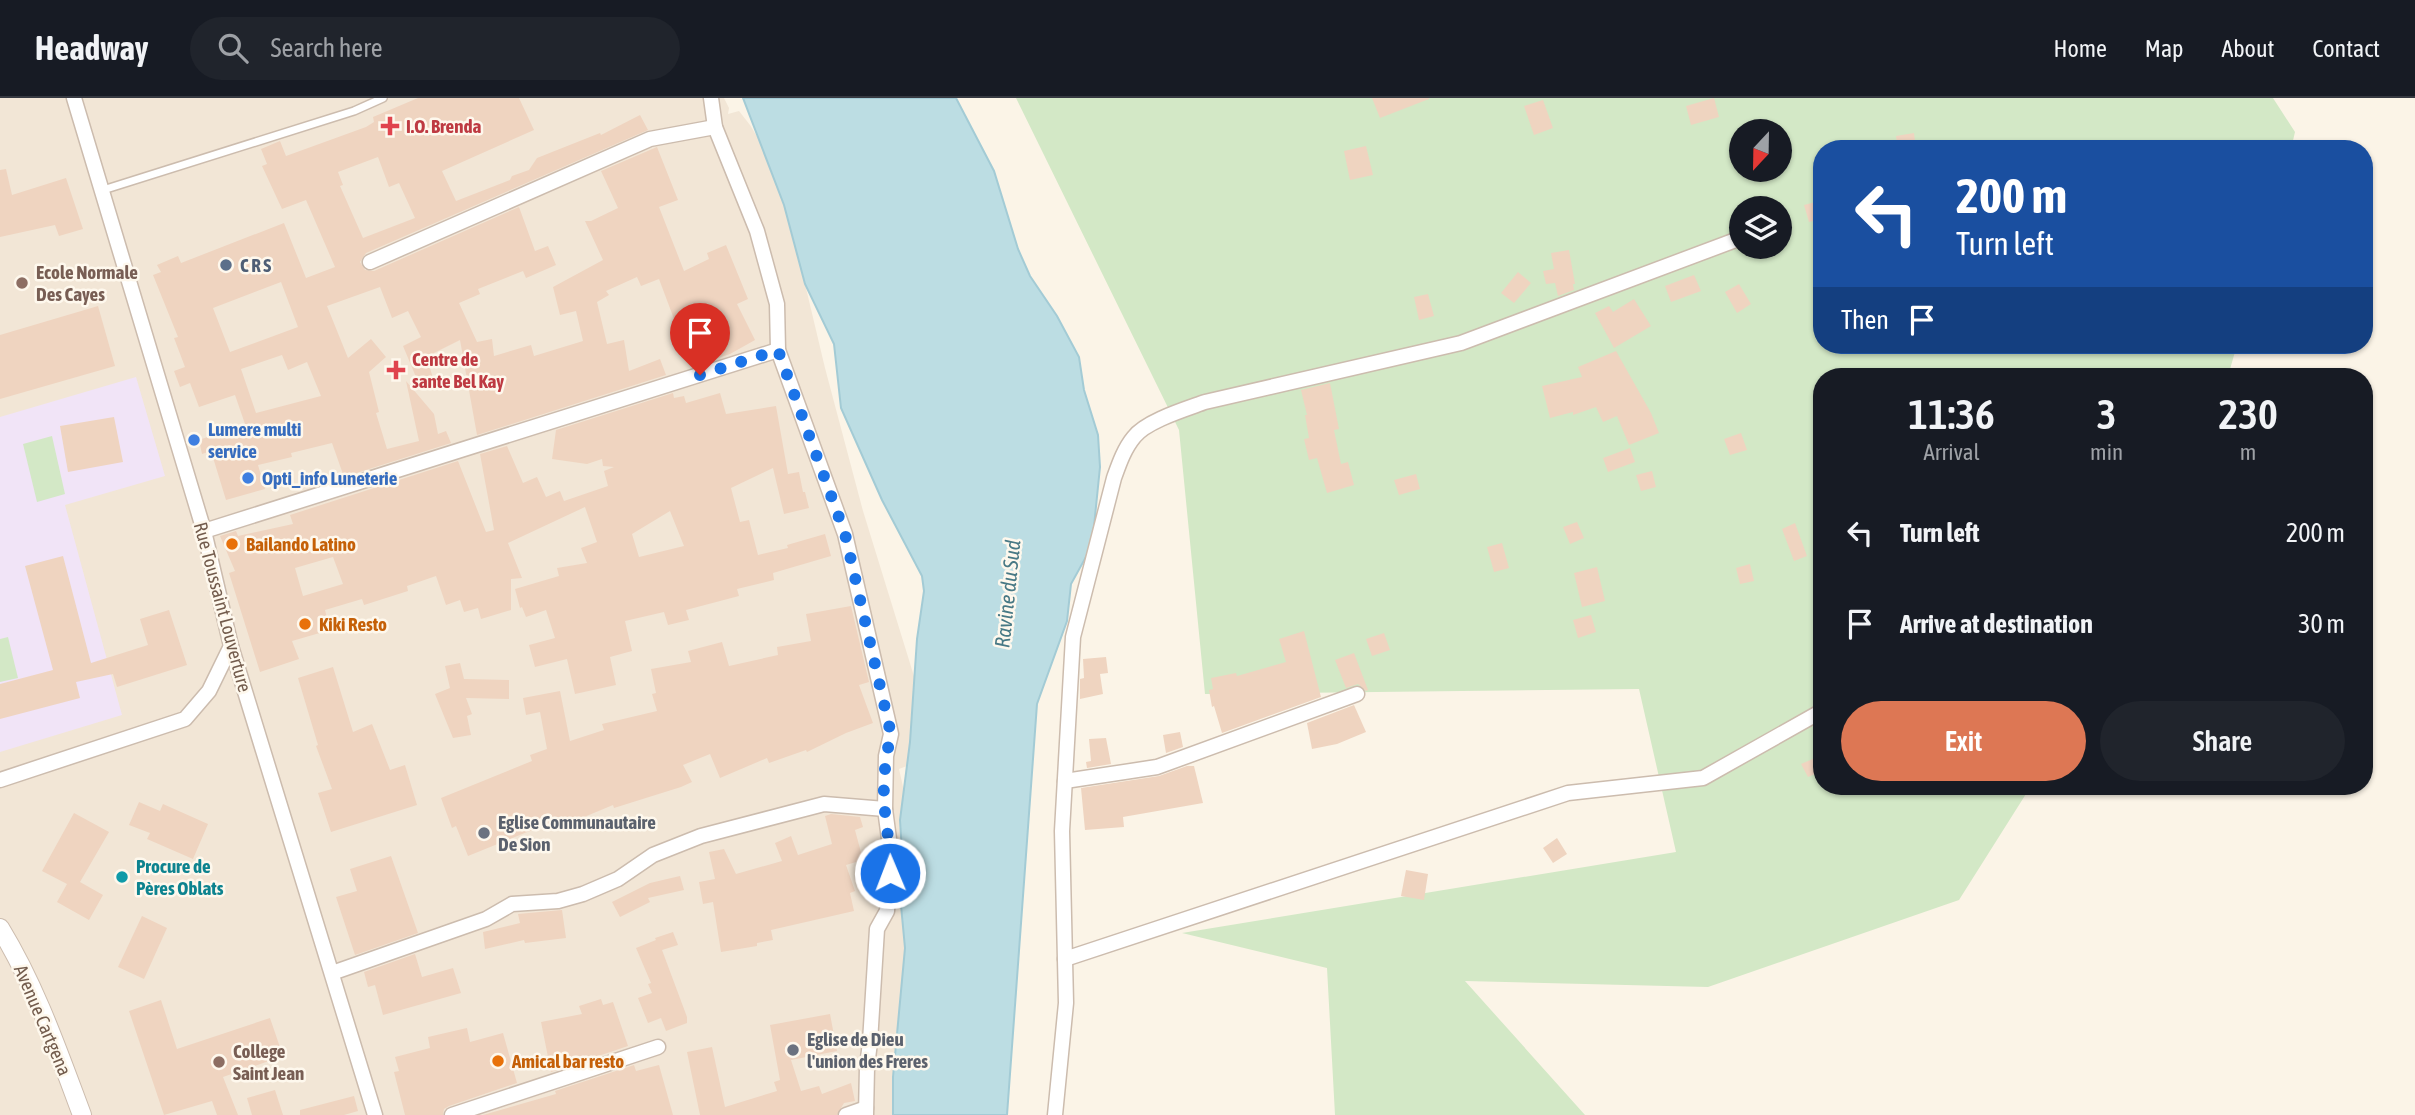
<!DOCTYPE html>
<html lang="en">
<head>
<meta charset="utf-8">
<style>
	:root { --surface:#171b24; --page:#20242c; --text:#f1f3f6; --muted:#9ea1a6; --line:#363941; --accent:#dd7754 }
	body { margin:0; font-family:"Asap Condensed",sans-serif; background:var(--page); color:var(--text); height:100vh; display:flex; flex-direction:column; font-size:26px; white-space:nowrap }
	* { box-sizing:border-box; margin:0 }
	p { font-size:23px; color:var(--muted) }
	.icon { flex:none; width:38px; height:38px; fill:none; stroke:currentColor; stroke-width:2; stroke-linecap:round; stroke-linejoin:round }
	.map { position:relative; flex:1; overflow:hidden }
	.sheet { position:absolute; left:1813px; top:270px; width:560px; height:427px; display:flex; flex-direction:column; background:var(--surface); border-radius:28px; box-shadow:0 2px 5px #0004 }
	.sheet>* { flex:none }
	.top-card { position:absolute; left:1813px; top:42px; width:560px; height:214px; border-radius:28px; box-shadow:0 2px 5px #0004; background:#1a4fa0; color:#fff; overflow:hidden }
	.needle { width:46px; rotate:202deg }
	.fabs { position:absolute; left:1729px; top:21px; display:grid; gap:14px }
	.fabs a { display:grid; place-items:center; width:63px; height:63px; border-radius:50%; background:var(--surface); box-shadow:0 2px 5px #0004; font-size:35px }
	.pin { position:absolute; display:grid; place-items:center; width:60px; height:60px; color:#fff; margin:-72px -30px; border-radius:50% 50% 50% 0; rotate:-45deg; box-shadow:0 0 7px #0007 }
	.pin .icon { rotate:45deg }
	.me { position:absolute; width:77px; margin:-38px; rotate:359deg; stroke-linejoin:round; filter:drop-shadow(0 0 5px #0008) }
	.turn { display:flex; align-items:center; gap:24px; height:147px; padding:0 28px; font-size:32px }
	.turn .icon { width:91px; height:91px; stroke-width:2.5 }
	.turn b { display:block; font-size:49px; line-height:60px }
	.then { display:flex; align-items:center; height:66px; padding:0 28px; background:#0003; gap:14px; font-size:26px }
	.eta { display:flex; justify-content:space-evenly; align-items:center; height:119px; text-align:center }
	.eta b { font-size:42px; font-weight:600; line-height:49px }
	.primary-button { display:flex; gap:14px; margin-top:auto; padding:14px 28px }
	.primary-button a { flex:1; height:80px; border-radius:42px; background:var(--accent); color:#fff; font-size:28px; font-weight:600; line-height:80px; text-align:center }
	.primary-button a+a { background:var(--page); color:var(--text) }
	ul { padding:0; list-style:none }
	li { display:flex; align-items:center; gap:21px; height:91px; padding:0 28px }
	li div { flex:1 }
	li b { display:block; font-size:26px }
	li em { font-style:normal }
	header { display:flex; align-items:center; gap:42px; box-sizing:border-box; height:98px; padding:0 35px; background:var(--surface); border-bottom:2px solid var(--line) }
	header strong { font-size:33px }
	nav { display:flex; gap:38px; margin-inline-start:auto; font-size:24px }
	.search { width:490px; height:63px; background:var(--page); display:flex; align-items:center; gap:18px; box-sizing:border-box; padding:0 24px; border-radius:38px; color:var(--muted); font-size:26px }
	.map>svg:first-child { display:block }
</style>
</head>
<body>
<header>
<strong>Headway</strong>
<div class="search"><svg class="icon" aria-label="search" viewBox="0 0 24 24"><circle cx="10" cy="10" r="6"/><path d="M15 15l6 6"/></svg>Search here</div>
<nav><a>Home</a><a>Map</a><a>About</a><a>Contact</a></nav>
</header>
<div class="map">
<svg width="2415" height="1017" viewBox="0 0 2415 1017">
	<rect width="100%" height="100%" fill="#fbf4e7"/>
	<!-- residential -->
	<path fill="#f2e6d6" d="M0,0H724L729,10L728,16L739,13L750,27L774,67L781,85L825,270L863,413L938,656L899,671L956,925L942,1017H0Z"/>
	<!-- education -->
	<path fill="#f1e4f7" d="M136,279L165,378L65,407L122,617L0,654V319Z"/>
	<!-- green -->
	<g fill="#d3e8c6" fill-rule="evenodd">
		<path d="M1016,0H2273L2295,34L2291,51H1822V247H2237L2228,278H1822V688H2031L1959,802L1708,889L1465,883L1585,1017H1335L1327,870L1182,835L1676,754L1639,591L1205,596L1179,332ZM1741,33H1780V72H1741ZM1741,110H1780V149H1741Z"/>
		<path d="M52,338L65,396L37,404L23,346Z"/>
		<path d="M8,539L18,580L0,584V541Z"/>
	</g>
	<!-- water -->
	<path fill="#bcdde3" stroke="#a3cbd5" stroke-width="2" d="M743,0H956L994,73L1018,151L1030,178L1057,218L1079,259L1084,292L1098,337L1100,369L1092,448L1071,486L1067,523L1037,606L1007,1017H893V979L905,850L899,786L902,754L900,722L910,644L917,541L924,493L922,478L882,402L841,310L834,246L805,186L784,107Z"/>
	<!-- building -->
	<g fill="#efd4c0" fill-rule="evenodd">
		<path d="M418,0H519L534,32L442,73L456,103L510,82L512,78L529,72L537,60L600,35L601,37L640,17L648,32L366,155L360,164L365,172L374,173L519,109L535,153L548,148L556,167L526,180L523,173L478,191L480,196L459,205L477,244L492,241L494,258L531,247L534,258L583,243L576,213L560,217L553,189L603,162L585,123H591L618,110L601,73L657,49L678,102L659,109L684,173L709,161L707,155L726,147L748,201L737,206L755,242L730,256L692,269L659,181L641,188L637,179L606,193L609,197L597,204L607,246L624,242L629,273L660,261L666,277L477,337L460,242L428,258L430,263L428,264L435,286L421,291L403,248L421,239L408,213L392,220L380,189L327,208L348,260L371,241L386,259L369,274L379,314L376,315L387,351L419,343L406,283L434,316L438,336L446,333L451,345L344,379L332,345L291,355L292,359L258,367L265,391L226,402L211,353L202,356L199,342L245,326L235,297L199,309L190,285L180,289L174,273L185,269L174,240L178,239L153,177L161,174L157,167L178,158L181,165L284,125L306,180L335,169L306,102L282,111L262,68L267,66L261,51L280,43L286,58L366,29L374,24L373,19ZM378,59L389,89L399,85L415,120L363,140L340,88L343,87L338,74ZM281,184L298,229L230,254L213,210ZM282,257L288,272L307,264L321,298L256,315L241,271Z"/>
		<path d="M1372,0H1429V1L1380,20Z"/>
		<path d="M1714,0L1719,19L1691,27L1686,8Z"/>
		<path d="M1543,2L1553,30L1534,37L1524,8Z"/>
		<path d="M1914,35L1916,51H1898L1896,38Z"/>
		<path d="M1366,48L1373,77L1350,82L1344,53Z"/>
		<path d="M6,71L12,97L66,80L83,131L59,138L55,127L0,139V72Z"/>
		<path d="M1819,103L1822,121L1809,124L1804,107Z"/>
		<path d="M1569,152L1575,186H1573L1574,192L1558,198L1555,185L1546,186L1543,173L1554,171L1551,155Z"/>
		<path d="M1518,174L1531,185L1514,205L1501,195Z"/>
		<path d="M1694,177L1701,193L1671,204L1665,188Z"/>
		<path d="M1739,186L1751,206L1737,215L1725,194Z"/>
		<path d="M1428,196L1434,218L1419,222L1414,199Z"/>
		<path d="M1634,201L1651,228L1614,250L1595,215L1609,208L1613,214Z"/>
		<path d="M98,208L115,268L0,301V237Z"/>
		<path d="M1616,253L1651,315L1659,335L1629,347L1617,318L1603,324L1596,309L1573,317V314L1550,320L1542,288L1582,279L1578,269Z"/>
		<path d="M1330,285L1339,331L1334,332L1341,366L1348,364L1354,387L1327,395L1317,360L1309,362L1304,341L1309,340L1305,317H1307L1301,292Z"/>
		<path d="M673,295L674,300L684,298L686,305L720,295L726,316L776,308L788,376L799,374L803,394H805L809,410L784,416L773,370L731,390L740,424L749,422L758,457L788,450L787,447L825,436L831,458L773,475L774,482L737,491L739,498L686,512L689,522L668,527L664,514L625,523L632,553L610,559L616,587L575,596L567,561L535,569L529,547L555,540L546,512L526,519L522,509L520,510L515,491L559,478L557,470L587,465L581,450L597,444L585,409L508,445L522,480L511,481V512L481,521L478,510L464,514L460,502L446,507L436,478L407,488L408,493L364,507L362,501L325,512L330,532L292,543L299,561L260,574L229,475L235,473L220,438L236,433L238,438L293,426L290,417L458,363L486,434L494,432L480,356L507,348L523,385L537,379L546,399L560,393L564,403L608,388L604,373L614,369L603,368L602,361L587,366L552,361L556,332ZM670,413L684,448L639,459L632,436ZM333,459L343,486L303,498L295,470Z"/>
		<path d="M114,319L123,364L68,374L60,328Z"/>
		<path d="M1741,335L1747,352L1730,357L1724,341Z"/>
		<path d="M1630,350L1635,364L1608,374L1603,360Z"/>
		<path d="M1652,373L1656,389L1641,393L1636,377Z"/>
		<path d="M1416,376L1420,391L1399,397L1394,382Z"/>
		<path d="M1577,424L1584,440L1570,446L1563,429Z"/>
		<path d="M1795,425L1807,458L1794,463L1782,431Z"/>
		<path d="M1502,445L1509,470L1494,474L1487,449Z"/>
		<path d="M63,458L91,565L148,547L140,521L169,512L187,567L117,589L113,576L76,584L80,600L0,621V586L53,572L25,468Z"/>
		<path d="M1750,466L1754,483L1740,486L1736,470Z"/>
		<path d="M1597,469L1605,503L1582,509L1574,475Z"/>
		<path d="M851,508L869,584L859,587L873,625L846,635L807,654L806,652L769,665L767,660L720,680L710,656L683,667L692,684L681,689L614,710L613,707L565,727L562,720L468,758L456,728L452,730L441,700L532,663L530,657L547,651L540,614L526,617L523,600L560,593L570,643L604,632L602,626L657,613L652,596L656,595L651,571L691,564L688,553L722,544L729,568L778,557L777,549L811,543L806,516Z"/>
		<path d="M1591,517L1596,534L1578,540L1573,522Z"/>
		<path d="M1304,533L1321,599L1222,635L1214,608L1212,609L1209,592L1213,591L1211,580L1236,575L1237,578L1286,564L1279,541Z"/>
		<path d="M1384,535L1390,552L1372,558L1366,541Z"/>
		<path d="M1354,555L1368,592L1366,593L1358,586L1346,590L1335,562Z"/>
		<path d="M1106,559L1108,575L1100,576L1103,596L1080,601V581L1084,580L1083,561Z"/>
		<path d="M460,565L464,581L509,582V601L466,600L472,616L467,618L471,637L453,640L435,596L450,590L445,568Z"/>
		<path d="M333,569L353,634L372,626L390,672L405,667L417,707L331,734L318,695L332,691L316,648L318,647L298,580Z"/>
		<path d="M1354,607L1366,634L1337,646L1312,651L1307,625Z"/>
		<path d="M1180,634L1183,649L1166,655L1163,637Z"/>
		<path d="M1106,640L1111,666L1087,670L1086,664L1091,663L1089,641Z"/>
		<path d="M1822,657V673L1808,679L1801,666Z"/>
		<path d="M1187,668H1194L1203,705L1123,719L1124,729L1085,732L1081,690L1159,678Z"/>
		<path d="M139,704L160,713L163,706L208,726L193,761L147,741L150,735L129,727Z"/>
		<path d="M74,715L109,734L80,784L103,797L89,822L57,804L67,786L42,773Z"/>
		<path d="M831,716L860,719L863,729L855,732L863,762L846,767L855,793L850,795L854,813L771,832L773,842L757,845V848L721,854L713,804L703,806L699,784L715,781L709,754L724,751L736,776L782,763L775,745L791,738L798,757L832,746L825,718Z"/>
		<path d="M1557,740L1567,756L1553,765L1543,750Z"/>
		<path d="M391,758L418,835L355,857L336,799L357,793L350,771Z"/>
		<path d="M1406,772L1428,776L1424,802L1401,798Z"/>
		<path d="M680,778L684,792L648,800L650,804L620,819L612,804L650,785Z"/>
		<path d="M562,812L566,840L525,845L524,842L485,851L483,834L520,825L518,816Z"/>
		<path d="M142,818L167,830L144,881L118,869Z"/>
		<path d="M673,834L678,847L662,852L687,919V925L666,933L661,920L648,925L638,900L652,895L648,886L651,885L636,850L656,842L655,840Z"/>
		<path d="M415,856L422,879L453,870L461,895L383,917L375,887L368,889L364,874Z"/>
		<path d="M601,901L603,907L613,904L628,948L551,974L541,924L582,916L579,908Z"/>
		<path d="M161,902L177,951L270,920L283,958L223,979L238,1017H217L212,1003L164,1017L129,913Z"/>
		<path d="M830,916L837,953L791,962L801,993L819,988L822,996L851,985L855,1003L844,1005L837,1017H700L687,954L712,949L725,1009L777,993L774,984L780,982L770,927Z"/>
		<path d="M467,930L470,944L503,935L517,985L449,1008L444,1011L443,1017H405L394,974L399,973L395,959L430,950L428,939Z"/>
		<path d="M634,967L636,973L659,967L673,1017H483L556,996L555,993Z"/>
		<path d="M275,992L283,1017H252L247,1000Z"/>
		<path d="M354,998L358,1013L344,1017H300V1012Z"/>
	</g>
	<g fill="none" stroke-linecap="round" stroke-linejoin="round">
		<defs>
			<path id="service" d="M103,92L354,13L383,0"/>
			<g id="minor">
				<path d="M74,0L204,433L231,548L375,1017"/>
				<path d="M711,0L715,29L757,133L777,206L778,252L845,436L891,636L886,658L885,711L891,756L887,813L877,831L870,944L867,969L866,1017"/>
				<path d="M370,164L650,41L715,29"/>
				<path d="M204,433L778,252"/>
				<path d="M0,682L185,621L209,593L231,548"/>
				<path d="M1065,683L1157,669L1357,596"/>
				<path d="M1065,861L1568,695L1703,680L1822,613"/>
				<path d="M332,875L486,821L512,806L558,803L583,796L618,781L653,757L701,738L824,706L885,711"/>
				<path d="M452,1017L658,949"/>
				<path d="M846,1017L866,1010"/>
				<path d="M1055,1017L1066,905L1062,733L1073,539L1114,380C1119,366 1124,351 1134,339C1146,323 1186,311 1205,304L1461,245L1741,140"/>
			</g>
			<path id="tertiary" d="M0,830C36,889 58,953 82,1017"/>
		</defs>
		<!-- service casing -->
		<use href="#service" stroke="#ccbcae" stroke-width="10"/>
		<!-- minor casing -->
		<use href="#minor" stroke="#ccbcae" stroke-width="17"/>
		<!-- tertiary casing -->
		<use href="#tertiary" stroke="#ccbcae" stroke-width="20"/>
		<!-- service -->
		<use href="#service" stroke="#fff" stroke-width="7"/>
		<!-- minor -->
		<use href="#minor" stroke="#fff" stroke-width="14"/>
		<!-- tertiary -->
		<use href="#tertiary" stroke="#fff" stroke-width="18"/>
	</g>
	<g fill="none" stroke-linecap="round" stroke-linejoin="round">
		<!-- route -->
		<path stroke="#1a73e8" stroke-width="12" stroke-dasharray="0 21.6" d="M700,277L778,252L845,436L891,636C885,661 882,689 885,714C887,735 891,754 890,775"/>
	</g>
	<!-- markers -->
	<g fill="#e0444e" stroke="#fef8ed" stroke-width="2.5">
		<path d="M386.5 17.5h7v7h7v7h-7v7h-7v-7h-7v-7h7z"/>
		<path d="M392.5 261.5h7v7h7v7h-7v7h-7v-7h-7v-7h7z"/>
	</g>
	<circle fill="#5c6f8a" stroke="#fef8ed" stroke-width="2.5" cx="226" cy="167" r="7"/>
	<g fill="#8d6e63" stroke="#fef8ed" stroke-width="2.5">
		<circle cx="22" cy="185" r="7"/>
		<circle cx="219" cy="964" r="7"/>
	</g>
	<g fill="#3f7fe0" stroke="#fef8ed" stroke-width="2.5">
		<circle cx="194" cy="342" r="7"/>
		<circle cx="248" cy="380" r="7"/>
	</g>
	<g fill="#e8710a" stroke="#fef8ed" stroke-width="2.5">
		<circle cx="232" cy="446" r="7"/>
		<circle cx="305" cy="526" r="7"/>
		<circle cx="498" cy="963" r="7"/>
	</g>
	<g fill="#6b7280" stroke="#fef8ed" stroke-width="2.5">
		<circle cx="484" cy="735" r="7"/>
		<circle cx="793" cy="952" r="7"/>
	</g>
	<circle fill="#0f9aa8" stroke="#fef8ed" stroke-width="2.5" cx="122" cy="779" r="7"/>
	<g text-anchor="middle" stroke-width="5" stroke-linejoin="round" paint-order="stroke">
		<!-- health labels -->
		<g font-size="19" font-weight="bold" fill="#be3a42" stroke="#fef8ed" text-anchor="start">
			<text x="406" y="35">I.O. Brenda</text>
			<text x="412" y="268">Centre de<tspan x="412" dy="22">sante Bel Kay</tspan></text>
		</g>
		<!-- service labels -->
		<g font-size="19" font-weight="bold" fill="#4e5e75" stroke="#fef8ed" text-anchor="start">
			<text x="240" y="174">C R S</text>
		</g>
		<!-- education labels -->
		<g font-size="19" font-weight="bold" fill="#785e54" stroke="#fef8ed" text-anchor="start">
			<text x="36" y="181">Ecole Normale<tspan x="36" dy="22">Des Cayes</tspan></text>
			<text x="233" y="960">College<tspan x="233" dy="22">Saint Jean</tspan></text>
		</g>
		<!-- shop labels -->
		<g font-size="19" font-weight="bold" fill="#366cbe" stroke="#fef8ed" text-anchor="start">
			<text x="208" y="338">Lumere multi<tspan x="208" dy="22">service</tspan></text>
			<text x="262" y="387">Opti_info Luneterie</text>
		</g>
		<!-- food labels -->
		<g font-size="19" font-weight="bold" fill="#c56008" stroke="#fef8ed" text-anchor="start">
			<text x="246" y="453">Bailando Latino</text>
			<text x="319" y="533">Kiki Resto</text>
			<text x="512" y="970">Amical bar resto</text>
		</g>
		<!-- street labels -->
		<g font-size="19" fill="#735c4d" stroke="#fef8ed">
			<text transform="translate(223 509) rotate(75)" y="7">Rue Toussaint Louverture</text>
			<text transform="translate(43 922) rotate(67)" y="7">Avenue Cartgena</text>
		</g>
		<!-- worship labels -->
		<g font-size="19" font-weight="bold" fill="#5b616d" stroke="#fef8ed" text-anchor="start">
			<text x="498" y="731">Eglise Communautaire<tspan x="498" dy="22">De Sion</tspan></text>
			<text x="807" y="948">Eglise de Dieu<tspan x="807" dy="22">l'union des Freres</tspan></text>
		</g>
		<!-- culture labels -->
		<g font-size="19" font-weight="bold" fill="#0d838f" stroke="#fef8ed" text-anchor="start">
			<text x="136" y="775">Procure de<tspan x="136" dy="22">Pères Oblats</tspan></text>
		</g>
		<!-- water labels -->
		<g font-size="21" font-style="italic" fill="#487985" stroke="#fef8ed">
			<text transform="translate(1008 496) rotate(-84)" y="7">Ravine du Sud</text>
		</g>
	</g>
</svg>
<div class="fabs">
<a><svg class="needle" viewBox="-14 -14 28 28"><path d="M0-13l5 13h-10z" fill="#e53935"/><path d="M0 13l5-13h-10z" fill="#9ea1a6"/></svg></a>
<a><svg class="icon" aria-label="layers" viewBox="0 0 24 24"><path d="M12 4l9 5-9 5-9-5zM3 14l9 5 9-5"/></svg></a>
</div>
<div class="pin" style="left:700px;top:277px;background:#d93025"><svg class="icon" aria-label="arrive" viewBox="0 0 24 24"><path d="M6 21V4h12l-3 4 3 4H6"/></svg></div>
<svg class="me" style="left:890px;top:775px" viewBox="-20 -20 40 40"><circle r="17" fill="#1a73e8" stroke="#fff" stroke-width="3"/><path d="M0-11L8 9 0 5-8 9z" fill="#fff"/></svg>
<div class="top-card">
<div class="turn"><svg class="icon" aria-label="left" viewBox="0 0 24 24"><path d="M17 20v-9H6M10 6l-5 5 5 5"/></svg><div><b>200 m</b>Turn left</div></div>
<div class="then">Then<svg class="icon" aria-label="arrive" viewBox="0 0 24 24"><path d="M6 21V4h12l-3 4 3 4H6"/></svg></div>
</div>
<section class="sheet">
<div class="eta">
<div><b>11:36</b><p>Arrival</p></div>
<div><b>3</b><p>min</p></div>
<div><b>230</b><p>m</p></div>
</div>
<ul>
<li><svg class="icon" aria-label="left" viewBox="0 0 24 24"><path d="M17 20v-9H6M10 6l-5 5 5 5"/></svg><div><b>Turn left</b></div><em>200 m</em></li>
<li><svg class="icon" aria-label="arrive" viewBox="0 0 24 24"><path d="M6 21V4h12l-3 4 3 4H6"/></svg><div><b>Arrive at destination</b></div><em>30 m</em></li>
</ul>
<div class="primary-button"><a>Exit</a><a>Share</a></div>
</section>
</div>
</body>
</html>
